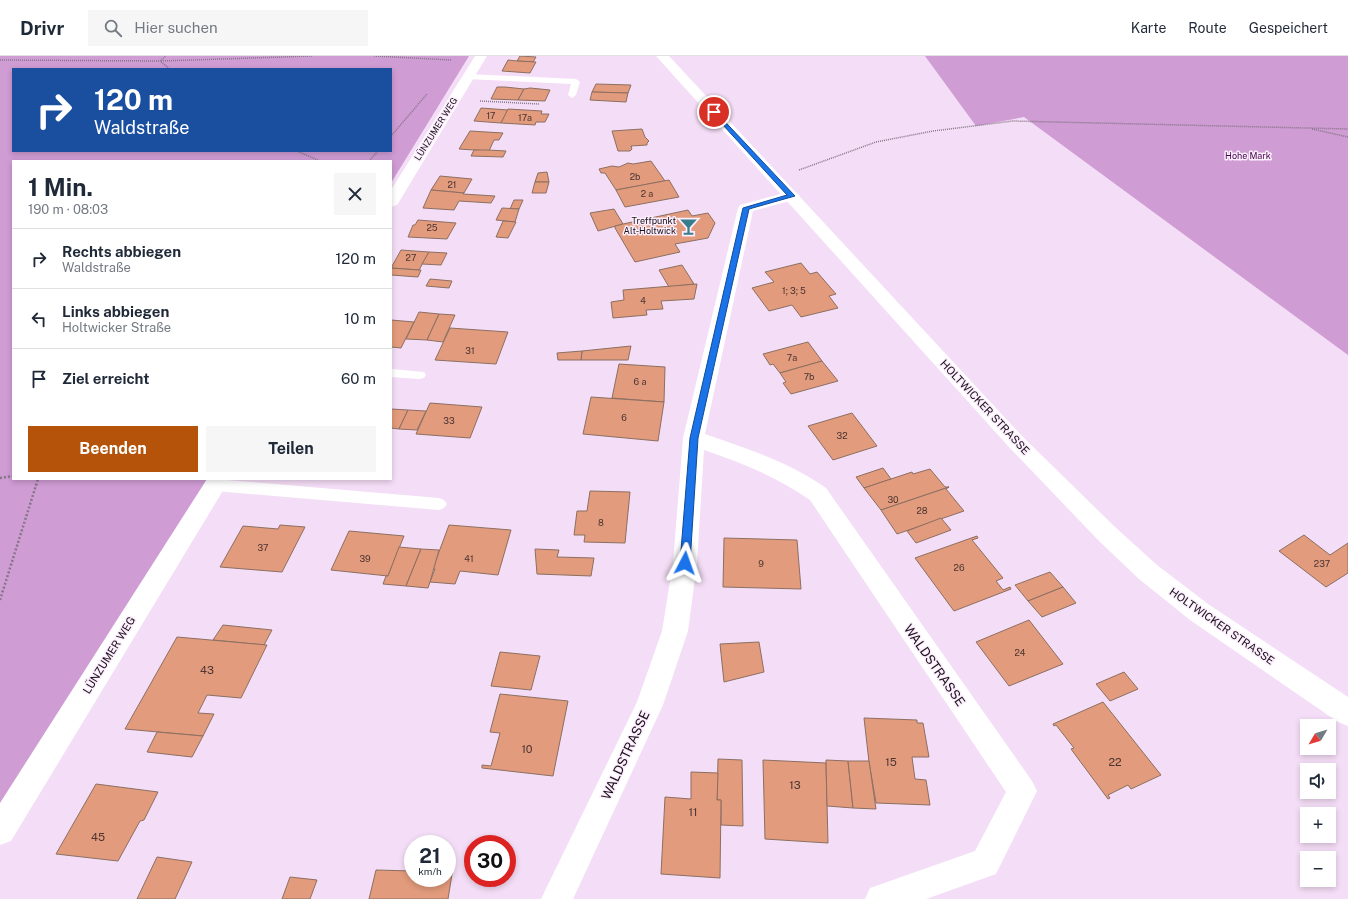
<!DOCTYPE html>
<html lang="de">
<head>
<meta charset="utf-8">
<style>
	:root { --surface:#fff; --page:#f6f6f7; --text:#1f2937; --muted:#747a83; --line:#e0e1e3; --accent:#b45309 }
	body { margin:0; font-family:"Public Sans",sans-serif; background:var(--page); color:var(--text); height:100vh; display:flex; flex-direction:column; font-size:15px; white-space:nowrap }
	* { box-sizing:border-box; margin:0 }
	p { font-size:13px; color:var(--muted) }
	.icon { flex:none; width:22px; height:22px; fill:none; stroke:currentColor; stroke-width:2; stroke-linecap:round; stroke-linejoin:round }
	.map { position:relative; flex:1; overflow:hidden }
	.drawer { position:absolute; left:12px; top:104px; width:380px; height:320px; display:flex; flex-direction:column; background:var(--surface); border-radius:0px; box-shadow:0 2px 6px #0003 }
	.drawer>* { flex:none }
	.hud { position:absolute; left:12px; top:12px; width:380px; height:84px; border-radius:0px; box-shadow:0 2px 6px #0003; background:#1a4fa0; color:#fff; overflow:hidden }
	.needle { width:26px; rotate:232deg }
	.fabs { position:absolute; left:1300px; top:663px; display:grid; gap:8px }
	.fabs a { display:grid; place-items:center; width:36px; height:36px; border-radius:0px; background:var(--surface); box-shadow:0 2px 6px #0003; font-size:20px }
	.speed { position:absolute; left:404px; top:779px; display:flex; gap:8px; font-size:20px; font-weight:700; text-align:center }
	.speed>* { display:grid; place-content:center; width:52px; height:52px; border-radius:50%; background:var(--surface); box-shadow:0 2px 6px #0003; line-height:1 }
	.speed small { font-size:10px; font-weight:400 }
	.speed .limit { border:6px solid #d22; background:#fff; color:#111 }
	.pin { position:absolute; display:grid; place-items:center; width:34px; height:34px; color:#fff; margin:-17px; border:2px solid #fff; border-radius:50%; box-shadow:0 1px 4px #0007 }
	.me { position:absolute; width:44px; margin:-22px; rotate:4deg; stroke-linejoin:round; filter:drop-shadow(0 0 3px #0008) }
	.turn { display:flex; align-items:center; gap:14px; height:84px; padding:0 16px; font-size:18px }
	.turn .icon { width:52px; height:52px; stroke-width:2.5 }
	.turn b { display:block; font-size:28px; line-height:34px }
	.round { display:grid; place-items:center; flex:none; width:42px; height:42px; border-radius:0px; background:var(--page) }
	.overview { display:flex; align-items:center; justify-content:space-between; height:68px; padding:0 16px }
	h1 { font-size:24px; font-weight:700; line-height:30px }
	.button { display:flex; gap:8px; margin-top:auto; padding:8px 16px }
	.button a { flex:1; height:46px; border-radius:0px; background:var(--accent); color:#fff; font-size:16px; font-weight:700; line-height:46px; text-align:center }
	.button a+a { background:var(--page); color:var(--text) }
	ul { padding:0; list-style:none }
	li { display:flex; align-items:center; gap:12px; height:60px; padding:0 16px; border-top:1px solid var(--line) }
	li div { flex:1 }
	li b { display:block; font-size:15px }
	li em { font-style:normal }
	header { display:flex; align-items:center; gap:24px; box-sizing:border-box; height:56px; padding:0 20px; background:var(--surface); border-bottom:1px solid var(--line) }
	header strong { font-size:19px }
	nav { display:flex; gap:22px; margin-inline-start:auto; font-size:14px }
	.search { width:280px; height:36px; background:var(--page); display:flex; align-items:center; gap:10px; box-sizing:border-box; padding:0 14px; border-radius:0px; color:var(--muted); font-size:15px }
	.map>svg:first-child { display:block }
</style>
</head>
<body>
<header>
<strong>Drivr</strong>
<div class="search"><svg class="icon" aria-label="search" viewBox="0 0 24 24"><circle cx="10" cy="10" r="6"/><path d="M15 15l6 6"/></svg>Hier suchen</div>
<nav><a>Karte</a><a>Route</a><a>Gespeichert</a></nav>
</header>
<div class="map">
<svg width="1348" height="843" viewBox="0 0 1348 843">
	<rect width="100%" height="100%" fill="#f4ddf6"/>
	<!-- forest -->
	<g fill="#cf9cd4" fill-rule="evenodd">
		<path d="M0,0H469L391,127V105H13V423H210L0,767ZM13,13H391V95H13Z"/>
		<path d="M925,0H1348V299L1024,61L976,70Z"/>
	</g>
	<!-- building -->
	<g fill="#e29b7c" stroke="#8c6f62">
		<path d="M520,0L536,1L533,6L517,5Z"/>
		<path d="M508,4L517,5L536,6L530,17L502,15Z"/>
		<path d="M596,28L631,29L628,37L592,36Z"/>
		<path d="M497,31H505L524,33L518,44L491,43Z"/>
		<path d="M530,32L550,34L545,45L518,44L524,33Z"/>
		<path d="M592,36L628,37L626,46L590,44Z"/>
		<path d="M481,52L508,54L501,67L474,65Z"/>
		<path d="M508,53L542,55L541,58H549L545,66H536L535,69L501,67Z"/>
		<path d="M642,73L645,81L649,85L647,87V89L631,90L632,93L630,95H618L612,75Z"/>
		<path d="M470,75L503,77L499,84H494L489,95L459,93Z"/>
		<path d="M474,94H488L506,95L503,101L471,100Z"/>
		<path d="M651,105L665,125L616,134L605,117H601L599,113L612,110L619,111L628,107L633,108Z"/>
		<path d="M547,116L549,126H535L538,117Z"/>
		<path d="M440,120L472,123L464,137L431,134Z"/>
		<path d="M669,124L679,141L625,151L616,134Z"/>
		<path d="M535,126H549L546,137H532Z"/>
		<path d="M431,134L464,137L463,138L495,140L491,147L459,145L454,154L423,152Z"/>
		<path d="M514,144H523L519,153H510Z"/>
		<path d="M502,152L519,153L515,166L496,164Z"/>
		<path d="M614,153L623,168L598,175L590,157Z"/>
		<path d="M688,154L692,160L708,157L715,167L708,182L675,188L680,196L635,206L615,172V170L623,168Z"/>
		<path d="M418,164L456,167L447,183L408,181L413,169H415Z"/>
		<path d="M503,165L516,166L508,182L496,181Z"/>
		<path d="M401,194L429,196L419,214L391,212Z"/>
		<path d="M429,196L447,197L441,209L422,208Z"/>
		<path d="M801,207L810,218L817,216L836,238L829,240L838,252L801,261L792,249L769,255L752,232L774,226L765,216Z"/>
		<path d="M682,209L694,228L669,231L659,214Z"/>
		<path d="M391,212L419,214H421L418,221L391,219Z"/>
		<path d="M430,223L452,225L449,232L426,230Z"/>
		<path d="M697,228L694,243L661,245L663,253L646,254L647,259L613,262L611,246L624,244L623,234Z"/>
		<path d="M419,256L439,258L427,284L406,283Z"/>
		<path d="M439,258L455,259L443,286L427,284Z"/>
		<path d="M391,264L414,266L401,292L391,291Z"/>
		<path d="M450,272L508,276L496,308L435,304Z"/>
		<path d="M808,286L822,305L780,317L773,308L770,309L763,298Z"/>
		<path d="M631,290L628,304H581L582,295Z"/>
		<path d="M582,295L581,304H558L557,297Z"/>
		<path d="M822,305L838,325L791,338L783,327L786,326L780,317Z"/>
		<path d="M619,308L665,311L664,346L612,342Z"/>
		<path d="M591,341L664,346L658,385L583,378Z"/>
		<path d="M430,347L482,351L470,382L416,378Z"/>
		<path d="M391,353L408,354L399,373L391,372Z"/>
		<path d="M408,354L426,355L417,374L399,373Z"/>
		<path d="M852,357L877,390L833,404L808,370Z"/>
		<path d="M883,412L891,423L864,432L856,421Z"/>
		<path d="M930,413L945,431H949L881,454L864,432L912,416L913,418Z"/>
		<path d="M949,431L946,433L964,455L897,478L881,454Z"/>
		<path d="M590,435L630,436L625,487L584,486L585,479H574L577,455H587Z"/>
		<path d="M941,462L951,474L916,487L907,475Z"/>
		<path d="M280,469L305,471L282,516L220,511L243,470L278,473Z"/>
		<path d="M449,469L511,474L498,519L460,515L455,528L430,526L435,513L433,512Z"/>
		<path d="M349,475L404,480L388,520L331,514Z"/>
		<path d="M1304,479L1330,499L1348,487V517L1326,531L1279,495Z"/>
		<path d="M977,480L978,482L972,484L1003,522L996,525L1003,534L1010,531L1011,533L954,555L915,502Z"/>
		<path d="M724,482L797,484L801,533L723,531Z"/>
		<path d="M399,491L421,493L406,530L383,528L386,520H388Z"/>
		<path d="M421,493L439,494L430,526L428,532L406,530Z"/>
		<path d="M535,493L559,494L557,501L594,502L591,520L537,518Z"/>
		<path d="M1050,516L1063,531L1028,545L1015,529Z"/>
		<path d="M1063,531L1076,547L1042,561L1028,545Z"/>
		<path d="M1029,564L1063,608L1009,630L976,586Z"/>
		<path d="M223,569L272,574L264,589L213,584Z"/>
		<path d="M177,581L267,589L241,642L207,639L198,657L214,658L203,680L125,673Z"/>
		<path d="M759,586L764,616L724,626L720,588Z"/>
		<path d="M500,596L540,600L531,634L491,630Z"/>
		<path d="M1124,616L1138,633L1110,645L1096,628Z"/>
		<path d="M500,638L568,645L553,720L482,712V709L491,710L500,677L490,676Z"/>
		<path d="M1103,646L1161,719L1131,733L1128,729L1108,739L1110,742L1108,743L1071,693L1074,692L1056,669L1054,670L1053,668Z"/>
		<path d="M864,662L917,664V667H923L929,701H912L915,723L926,724L930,749L876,747L869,706Z"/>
		<path d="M157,676L203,680L192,701L147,696Z"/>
		<path d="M718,703L742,704L743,770L721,769V744H717Z"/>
		<path d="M763,704L826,707L828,787L765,783Z"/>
		<path d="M826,704L848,705L853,752L827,750Z"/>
		<path d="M848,705H869L876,753L853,752Z"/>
		<path d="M691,716L718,717L717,744H721L720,822L661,818L665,741L691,743Z"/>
		<path d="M96,728L158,736L144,764L140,765L118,805L56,798Z"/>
		<path d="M157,801L192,806L175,843H137Z"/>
		<path d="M447,806H454L448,843H369L376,814L413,815V822H447Z"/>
		<path d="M290,821L317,824L310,843H282Z"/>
	</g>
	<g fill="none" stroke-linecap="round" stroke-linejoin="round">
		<!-- path-far1 -->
		<g stroke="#867687" stroke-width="1.5" stroke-dasharray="1 1" stroke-linecap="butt">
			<path d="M374,0L452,4"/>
			<path d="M0,4L160,5L166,0"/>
			<path d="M161,5L312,0"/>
			<path d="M161,6L170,13"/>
			<path d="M480,45L539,48"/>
			<path d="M1312,73L1348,81"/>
			<path d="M391,80L427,38"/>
			<path d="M297,95L320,105"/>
			<path d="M369,105L378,95"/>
			<path d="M799,114L876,86L933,75L1013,65L1348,73"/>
		</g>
		<!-- path -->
		<g stroke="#867687" stroke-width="2.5" stroke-dasharray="2 2" stroke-linecap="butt">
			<path d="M0,422L13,420"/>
			<path d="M0,544L38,423"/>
		</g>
		<!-- lane -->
		<g fill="#fff" fill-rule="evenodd">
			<path d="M468,18L576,23L580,26L576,39L572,42L568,39L571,28L465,23L464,21Z"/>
			<path d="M391,313L424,316L426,319L424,322L419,323L391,321Z"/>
			<path d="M215,423L439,442L444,444L447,448L444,452L439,454L215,435L210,433L207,429L210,425Z"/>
		</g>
		<!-- street -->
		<g fill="#fff" fill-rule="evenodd">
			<path d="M475,0H487L399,146L397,149L391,151V134Z"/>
			<path d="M792,135L797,137L800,140L797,143L753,155L705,378C748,393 789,406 826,432L1032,725L1037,735L996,818L926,843H865L870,832L975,795L1006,736L810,444C777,421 742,407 704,394L697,507L688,575L663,649L573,843H541L637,646L662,575L673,507L683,382L738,152L740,149Z"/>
			<path d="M207,423H230L11,785L0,789V747Z"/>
		</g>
		<!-- secondary -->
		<path fill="#fff" fill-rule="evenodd" d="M656,0H669L1022,380L1115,471L1157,509L1208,548L1348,641V670L1338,666L1190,564L1139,523L1099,485L1008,390Z"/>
	</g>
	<!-- route -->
	<path fill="#1a73e8" stroke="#114b97" d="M714,54L795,140L749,153L698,382L690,507L688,510H681L680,507L690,382L743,152L787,139L712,57L711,56Z"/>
	<!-- icons -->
	<defs>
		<symbol id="bar-bare" viewBox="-9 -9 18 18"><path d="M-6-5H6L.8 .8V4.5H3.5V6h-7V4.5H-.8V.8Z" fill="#387d8b" stroke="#fceefd" stroke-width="2.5" paint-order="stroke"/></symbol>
	</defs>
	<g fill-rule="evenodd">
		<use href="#bar-bare" x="676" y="158" width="25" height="25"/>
	</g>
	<g text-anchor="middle" stroke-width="3" stroke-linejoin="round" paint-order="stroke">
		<!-- number labels -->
		<g font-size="9" fill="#4b3432">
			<text x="491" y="63">17</text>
			<text x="525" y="65">17a</text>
			<text x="635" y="124">2b</text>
			<text x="452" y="132">21</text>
			<text x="647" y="141">2 a</text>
			<text x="432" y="175">25</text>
			<text x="411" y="205">27</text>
			<text x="794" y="238">1; 3; 5</text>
			<text x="643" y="248">4</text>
			<text x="470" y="298">31</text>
			<text x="792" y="305">7a</text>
			<text x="809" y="324">7b</text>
			<text x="640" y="329">6 a</text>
			<text x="624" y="365">6</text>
			<text x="449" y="368">33</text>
			<text x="842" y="383">32</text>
			<text x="893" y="447">30</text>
			<text x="922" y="458">28</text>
			<text x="601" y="470">8</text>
			<text x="263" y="495">37</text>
			<text x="365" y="506">39</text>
			<text x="469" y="506">41</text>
			<text x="761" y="511">9</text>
			<text x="1322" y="511">237</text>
			<text x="959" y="515">26</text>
			<text x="1020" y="600">24</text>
		</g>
		<!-- far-street labels -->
		<g font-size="9" fill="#191119" stroke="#fceefd">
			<text transform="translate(436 73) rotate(-58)" y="3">LÜNZUMER WEG</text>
		</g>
		<!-- far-park labels -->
		<g font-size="9" fill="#46064d" stroke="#fceefd">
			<text x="1248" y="103">Hohe Mark</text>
		</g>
		<!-- far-poi labels -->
		<g font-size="9" fill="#191119" stroke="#fceefd" text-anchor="end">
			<text x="676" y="168">Treffpunkt<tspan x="676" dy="10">Alt-Holtwick</tspan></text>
		</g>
		<!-- street labels -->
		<g font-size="11" fill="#191119" stroke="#fceefd">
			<text transform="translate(985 351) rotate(47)" y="4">HOLTWICKER STRASSE</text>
			<text transform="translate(1222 570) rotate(35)" y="4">HOLTWICKER STRASSE</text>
			<text transform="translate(109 599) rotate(-58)" y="4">LÜNZUMER WEG</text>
		</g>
		<!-- near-number labels -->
		<g font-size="11" fill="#4b3432">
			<text x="207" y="618">43</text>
			<text x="527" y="697">10</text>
			<text x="891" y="710">15</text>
			<text x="1115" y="710">22</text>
			<text x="795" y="733">13</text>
			<text x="693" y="760">11</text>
			<text x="98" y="785">45</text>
		</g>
		<!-- near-street labels -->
		<g font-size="13" fill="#191119" stroke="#fceefd">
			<text transform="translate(935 609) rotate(55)" y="5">WALDSTRASSE</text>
			<text transform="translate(625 699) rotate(-65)" y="5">WALDSTRASSE</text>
		</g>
	</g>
</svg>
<div class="fabs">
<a><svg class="needle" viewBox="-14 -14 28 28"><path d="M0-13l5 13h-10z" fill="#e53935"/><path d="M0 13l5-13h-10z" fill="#747a83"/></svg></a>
<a><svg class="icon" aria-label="sound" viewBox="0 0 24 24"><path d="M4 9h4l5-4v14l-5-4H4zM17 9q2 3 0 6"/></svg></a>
<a>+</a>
<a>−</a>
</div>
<div class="speed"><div>21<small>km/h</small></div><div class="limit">30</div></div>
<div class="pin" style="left:714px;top:56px;background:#d93025"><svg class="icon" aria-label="arrive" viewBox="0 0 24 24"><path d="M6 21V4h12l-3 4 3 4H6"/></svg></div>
<svg class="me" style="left:685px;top:507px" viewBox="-20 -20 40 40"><path d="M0-17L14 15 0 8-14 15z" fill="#1a73e8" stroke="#fff" stroke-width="4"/></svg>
<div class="hud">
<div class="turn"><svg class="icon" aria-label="right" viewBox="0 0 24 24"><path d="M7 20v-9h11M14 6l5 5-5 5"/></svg><div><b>120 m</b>Waldstraße</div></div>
</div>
<section class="drawer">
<div class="overview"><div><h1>1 Min.</h1><p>190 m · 08:03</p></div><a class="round"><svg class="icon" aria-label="close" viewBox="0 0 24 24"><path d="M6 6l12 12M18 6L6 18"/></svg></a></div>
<ul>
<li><svg class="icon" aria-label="right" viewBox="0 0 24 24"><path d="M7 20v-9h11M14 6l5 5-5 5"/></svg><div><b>Rechts abbiegen</b><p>Waldstraße</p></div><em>120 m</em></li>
<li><svg class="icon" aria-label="left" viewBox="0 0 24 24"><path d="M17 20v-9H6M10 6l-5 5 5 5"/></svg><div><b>Links abbiegen</b><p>Holtwicker Straße</p></div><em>10 m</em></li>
<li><svg class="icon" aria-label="arrive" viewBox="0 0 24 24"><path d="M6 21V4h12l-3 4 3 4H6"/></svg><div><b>Ziel erreicht</b></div><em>60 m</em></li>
</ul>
<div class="button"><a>Beenden</a><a>Teilen</a></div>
</section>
</div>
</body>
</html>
